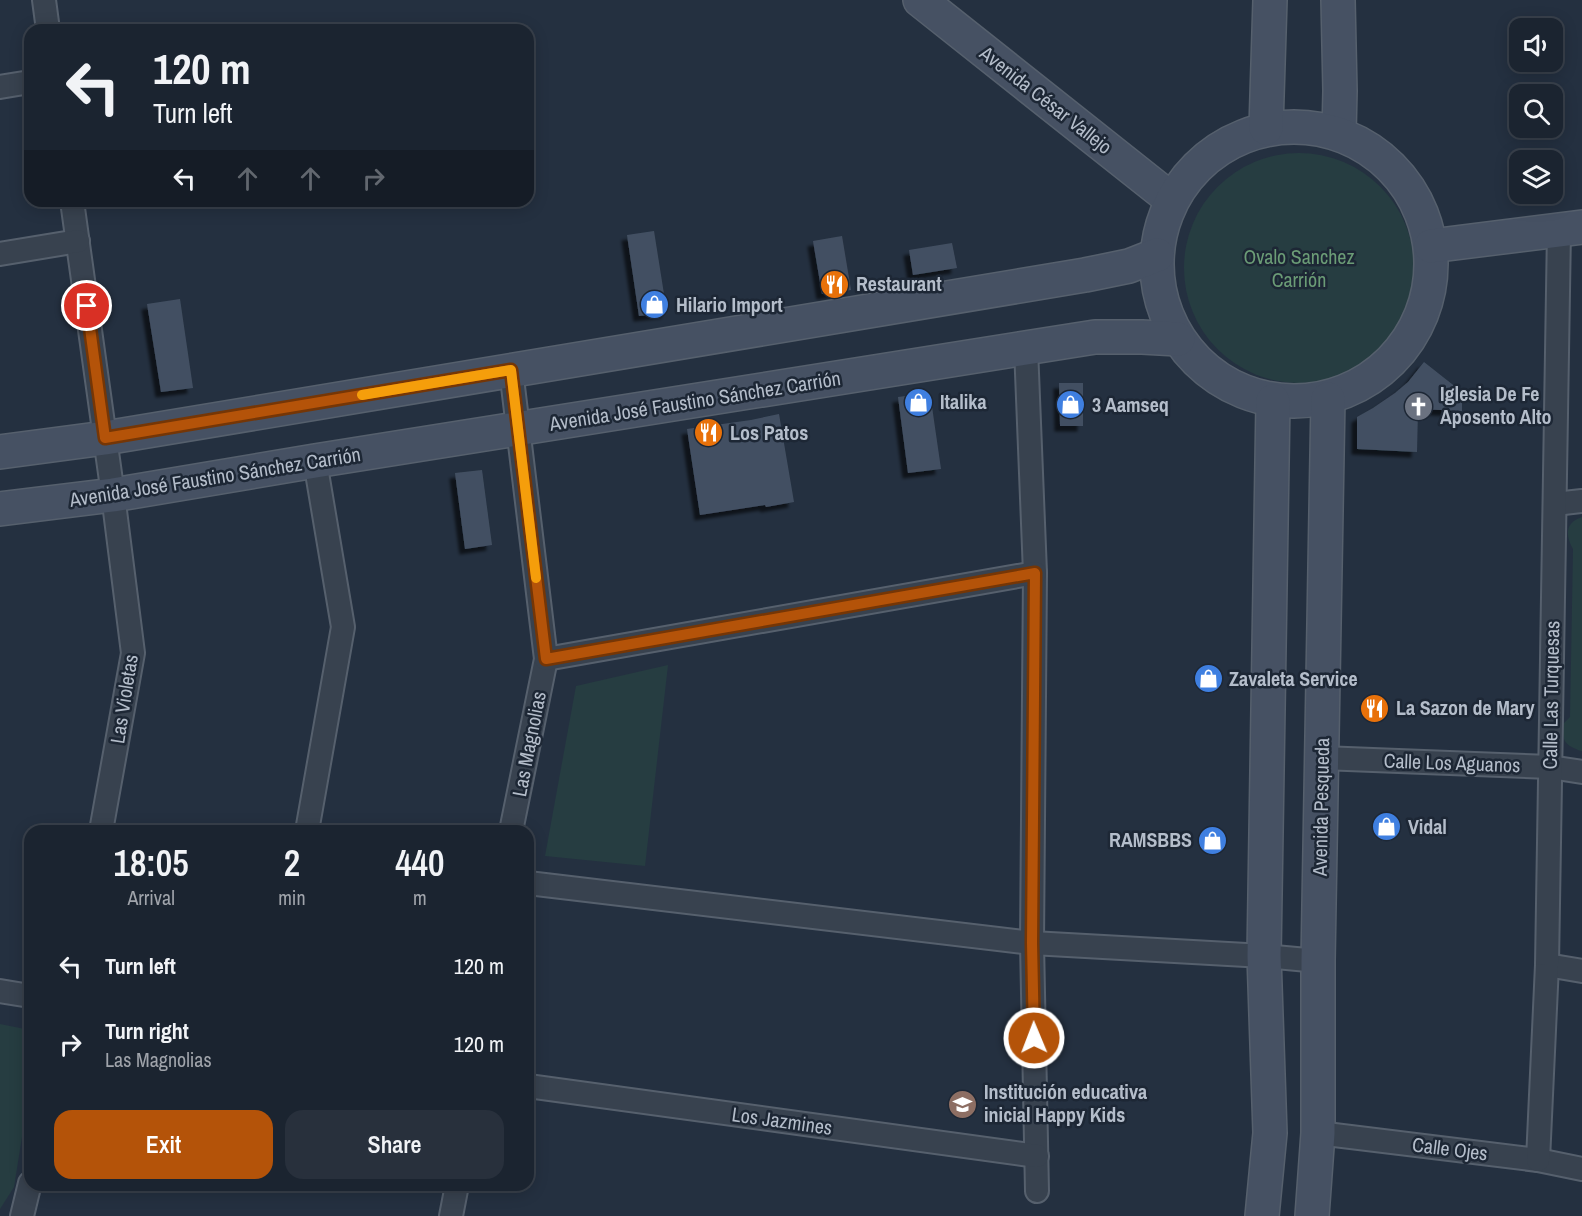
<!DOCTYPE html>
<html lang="en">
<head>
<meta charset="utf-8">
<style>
	:root { --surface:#1b2430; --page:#28303c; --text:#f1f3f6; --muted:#a0a4ab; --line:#39414c; --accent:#b45309 }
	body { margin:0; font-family:"Archivo Narrow",sans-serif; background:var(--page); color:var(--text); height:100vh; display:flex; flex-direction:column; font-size:22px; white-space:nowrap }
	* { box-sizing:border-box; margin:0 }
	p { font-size:20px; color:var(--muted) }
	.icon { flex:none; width:33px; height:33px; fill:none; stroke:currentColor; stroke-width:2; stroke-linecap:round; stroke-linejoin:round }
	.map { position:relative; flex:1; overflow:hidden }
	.panel { position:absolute; left:24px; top:825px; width:510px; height:366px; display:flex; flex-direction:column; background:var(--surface); border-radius:18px; box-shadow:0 3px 15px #0003,0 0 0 2px var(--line) }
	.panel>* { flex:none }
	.guide { position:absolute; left:24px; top:24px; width:510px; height:183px; border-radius:18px; box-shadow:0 3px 15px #0003,0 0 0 2px var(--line); background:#1b2430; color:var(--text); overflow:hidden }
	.tools { position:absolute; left:1509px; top:18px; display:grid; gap:12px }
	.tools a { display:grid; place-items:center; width:54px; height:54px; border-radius:12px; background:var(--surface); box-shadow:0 3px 15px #0003,0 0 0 2px var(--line); font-size:30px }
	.pin { position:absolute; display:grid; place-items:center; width:51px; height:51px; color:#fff; margin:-26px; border:3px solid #fff; border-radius:50%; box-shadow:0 2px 6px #0007 }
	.me { position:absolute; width:66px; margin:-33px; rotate:359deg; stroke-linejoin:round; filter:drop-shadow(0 0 4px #0008) }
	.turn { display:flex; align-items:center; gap:21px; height:126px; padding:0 30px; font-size:27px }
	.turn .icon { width:78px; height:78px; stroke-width:2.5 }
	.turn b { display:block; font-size:42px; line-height:51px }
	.lanes { display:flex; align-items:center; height:57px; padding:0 30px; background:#0003; justify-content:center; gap:30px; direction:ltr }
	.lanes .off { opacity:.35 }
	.eta { display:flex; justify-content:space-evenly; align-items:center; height:102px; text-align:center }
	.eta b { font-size:36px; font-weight:600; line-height:42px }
	.primary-button { display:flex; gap:12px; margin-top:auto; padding:12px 30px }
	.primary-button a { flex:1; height:69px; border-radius:18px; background:var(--accent); color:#fff; font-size:24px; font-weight:600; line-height:69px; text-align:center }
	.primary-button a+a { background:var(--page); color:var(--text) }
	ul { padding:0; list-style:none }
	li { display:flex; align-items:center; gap:18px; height:78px; padding:0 30px }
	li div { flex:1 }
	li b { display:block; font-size:22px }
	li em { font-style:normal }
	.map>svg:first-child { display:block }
</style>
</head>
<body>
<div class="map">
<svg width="1582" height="1216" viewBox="0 0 1582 1216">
	<defs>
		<filter id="shadow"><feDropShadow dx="-5.5" dy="5.5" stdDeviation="1.5" flood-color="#0009"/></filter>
	</defs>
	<rect width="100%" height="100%" fill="#243040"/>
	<!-- green -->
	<g fill="#263d41">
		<circle cx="1299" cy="268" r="115"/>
		<path d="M1582,517V751H1581C1565,745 1562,742 1563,724L1570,717L1573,549C1566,536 1564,523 1582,517Z"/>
		<path d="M668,665L645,866L545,856L576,686Z"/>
		<path d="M0,1024L30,1030V1087L14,1187L0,1209Z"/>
	</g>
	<!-- building -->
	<g fill="#435062" filter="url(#shadow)">
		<path d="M654,231L667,313L639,316L627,235Z"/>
		<path d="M842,236L851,290L822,294L813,241Z"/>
		<path d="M952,243L957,268L913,275L909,250Z"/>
		<path d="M180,299L193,388L161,392L147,304Z"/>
		<path d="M1424,362L1462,392V411L1418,409L1417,452L1357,449V417L1373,408L1395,393L1408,382Z"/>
		<path d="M1059,383H1083V426H1060Z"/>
		<path d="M930,393L941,469L908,473L898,397Z"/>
		<path d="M779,414L794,502L766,507L765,505L700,515L687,429L751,420Z"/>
		<path d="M482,470L492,545L465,549L455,473Z"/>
	</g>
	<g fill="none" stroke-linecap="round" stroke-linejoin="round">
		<defs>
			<g id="minor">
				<path d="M44,0L48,30"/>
				<path d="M0,87L30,82"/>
				<path d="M72,201L113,495L133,653L101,831"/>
				<path d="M0,254L78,241"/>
				<path d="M1026,348L1035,573L1032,943L1037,1191"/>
				<path d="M511,370L546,659L511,831"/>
				<path d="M1555,504L1582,501"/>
				<path d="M546,659L1035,573"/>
				<path d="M1322,758L1550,767L1582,772"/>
				<path d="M307,831L343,627L315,461"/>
				<path d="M528,883L1032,943L1264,956L1318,961"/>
				<path d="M1547,965L1582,971"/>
				<path d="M0,991L30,996"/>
				<path d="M528,1086L1037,1156"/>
				<path d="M1318,1133L1538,1160L1582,1169"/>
				<path d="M1538,1160L1547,965L1559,230"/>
				<path d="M22,1216L30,1183"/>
				<path d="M451,1216L457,1185"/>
			</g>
			<g id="secondary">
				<path d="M920,0L1172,200"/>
				<path d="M1338,0L1340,91L1339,133"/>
				<circle cx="1294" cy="264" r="137"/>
				<path d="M1266,128L1270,0"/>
				<path d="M1431,246L1582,227"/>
				<path d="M0,452L105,438L1085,275L1129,266L1157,255"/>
				<path d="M0,509L113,495L315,461L1095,337H1142L1178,339"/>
				<path d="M1262,1216L1270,1133L1264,956L1273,401"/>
				<path d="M1312,1216L1318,1133V961L1328,399"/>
			</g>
		</defs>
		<!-- minor casing -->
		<use href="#minor" stroke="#56606d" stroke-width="26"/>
		<!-- secondary casing -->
		<use href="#secondary" stroke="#56606d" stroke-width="36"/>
		<!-- minor -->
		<use href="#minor" stroke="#38424f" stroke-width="22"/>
		<!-- secondary -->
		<use href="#secondary" stroke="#465163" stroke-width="33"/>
	</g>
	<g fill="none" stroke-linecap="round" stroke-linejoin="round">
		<defs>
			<path id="route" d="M87,306L105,438L511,370L546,659L1035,573L1032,943L1034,1038"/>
		</defs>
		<!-- route casing -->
		<use href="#route" stroke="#753606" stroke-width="15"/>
		<!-- route -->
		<use href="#route" stroke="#b45309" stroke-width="10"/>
		<!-- slow -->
		<path stroke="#f59e0b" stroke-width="10" d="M362,395L511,370L536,578"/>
	</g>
	<!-- icons -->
	<defs>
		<symbol id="restaurant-disc" viewBox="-11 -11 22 22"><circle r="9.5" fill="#e8710a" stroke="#1d2735"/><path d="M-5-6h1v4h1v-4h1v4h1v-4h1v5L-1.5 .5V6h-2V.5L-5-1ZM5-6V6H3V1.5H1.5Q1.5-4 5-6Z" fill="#fff"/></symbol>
		<symbol id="shop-disc" viewBox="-11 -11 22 22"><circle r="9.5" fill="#3f7fe0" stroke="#1d2735"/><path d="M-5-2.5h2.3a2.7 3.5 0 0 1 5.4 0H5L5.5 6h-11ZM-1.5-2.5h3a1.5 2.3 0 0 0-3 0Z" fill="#fff"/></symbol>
		<symbol id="church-disc" viewBox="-11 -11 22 22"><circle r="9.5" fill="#6b7280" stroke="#1d2735"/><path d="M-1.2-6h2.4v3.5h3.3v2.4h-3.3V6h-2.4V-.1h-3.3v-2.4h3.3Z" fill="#fff"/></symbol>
		<symbol id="school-disc" viewBox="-11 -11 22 22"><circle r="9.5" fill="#8d6e63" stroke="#1d2735"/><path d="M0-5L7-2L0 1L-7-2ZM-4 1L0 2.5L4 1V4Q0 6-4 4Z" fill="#fff"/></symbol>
	</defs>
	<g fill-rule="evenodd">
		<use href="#restaurant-disc" x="818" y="268" width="33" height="33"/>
		<use href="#shop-disc" x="638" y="288" width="33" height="33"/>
		<use href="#shop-disc" x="902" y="386" width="33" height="33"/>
		<use href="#shop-disc" x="1054" y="388" width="33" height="33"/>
		<use href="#church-disc" x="1402" y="390" width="33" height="33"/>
		<use href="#restaurant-disc" x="692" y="416" width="33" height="33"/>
		<use href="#shop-disc" x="1192" y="662" width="33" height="33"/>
		<use href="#restaurant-disc" x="1358" y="692" width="33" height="33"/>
		<use href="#shop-disc" x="1370" y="810" width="33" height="33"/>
		<use href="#shop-disc" x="1196" y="824" width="33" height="33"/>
		<use href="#school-disc" x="946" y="1088" width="33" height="33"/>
	</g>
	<g text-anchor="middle" stroke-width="5" stroke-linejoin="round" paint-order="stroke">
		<!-- street labels -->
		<g font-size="20" fill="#b4bdca" stroke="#1d2735">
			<text transform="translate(1046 100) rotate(38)" y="7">Avenida César Vallejo</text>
			<text transform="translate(695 401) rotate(-9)" y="7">Avenida José Faustino Sánchez Carrión</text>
			<text transform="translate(215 477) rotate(-9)" y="7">Avenida José Faustino Sánchez Carrión</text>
			<text transform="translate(1551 695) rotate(-89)" y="7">Calle Las Turquesas</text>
			<text transform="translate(124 699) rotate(-81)" y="7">Las Violetas</text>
			<text transform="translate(529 744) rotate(-79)" y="7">Las Magnolias</text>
			<text transform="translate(1452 763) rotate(2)" y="7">Calle Los Aguanos</text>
			<text transform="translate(1321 807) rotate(-89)" y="7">Avenida Pesqueda</text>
			<text transform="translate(782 1121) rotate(8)" y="7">Los Jazmines</text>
			<text transform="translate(1450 1149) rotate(7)" y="7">Calle Ojes</text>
		</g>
		<!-- park labels -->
		<g font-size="20" fill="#6b9c76" stroke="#1d2735">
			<text x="1299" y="264">Ovalo Sanchez<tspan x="1299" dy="23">Carrión</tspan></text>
		</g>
		<!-- poi labels -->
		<g font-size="20" font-weight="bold" fill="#b4bdca" stroke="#1d2735" text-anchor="start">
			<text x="856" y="291">Restaurant</text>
			<text x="676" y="312">Hilario Import</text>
			<text x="1440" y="401">Iglesia De Fe<tspan x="1440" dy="23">Aposento Alto</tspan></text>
			<text x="940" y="409">Italika</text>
			<text x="1092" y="412">3 Aamseq</text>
			<text x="730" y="440">Los Patos</text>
			<text x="1229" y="686">Zavaleta Service</text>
			<text x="1396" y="715">La Sazon de Mary</text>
			<text x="1408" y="834">Vidal</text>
			<text x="1192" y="847" text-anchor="end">RAMSBBS</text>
			<text x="984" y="1099">Institución educativa<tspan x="984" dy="23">inicial Happy Kids</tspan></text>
		</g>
	</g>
</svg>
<div class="tools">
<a><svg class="icon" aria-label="sound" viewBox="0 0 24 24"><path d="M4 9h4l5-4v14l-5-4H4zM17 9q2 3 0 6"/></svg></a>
<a><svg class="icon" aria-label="search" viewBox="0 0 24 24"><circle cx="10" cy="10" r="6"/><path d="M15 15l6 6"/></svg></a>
<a><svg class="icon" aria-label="layers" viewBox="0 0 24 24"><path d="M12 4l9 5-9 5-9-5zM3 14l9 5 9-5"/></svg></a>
</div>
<div class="pin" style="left:87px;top:306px;background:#d93025"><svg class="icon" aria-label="arrive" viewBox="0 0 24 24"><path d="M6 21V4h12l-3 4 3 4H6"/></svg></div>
<svg class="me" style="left:1034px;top:1038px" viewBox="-20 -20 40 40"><circle r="17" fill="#b45309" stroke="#fff" stroke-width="3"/><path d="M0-11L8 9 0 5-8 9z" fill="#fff"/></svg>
<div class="guide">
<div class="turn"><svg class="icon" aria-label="left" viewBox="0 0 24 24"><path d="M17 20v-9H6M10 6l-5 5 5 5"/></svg><div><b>120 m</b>Turn left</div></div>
<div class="lanes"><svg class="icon" aria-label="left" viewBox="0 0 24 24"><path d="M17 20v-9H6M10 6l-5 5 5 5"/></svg><svg class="icon off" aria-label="ahead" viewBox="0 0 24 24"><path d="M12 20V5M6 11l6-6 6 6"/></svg><svg class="icon off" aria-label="ahead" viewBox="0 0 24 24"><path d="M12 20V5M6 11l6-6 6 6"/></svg><svg class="icon off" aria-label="right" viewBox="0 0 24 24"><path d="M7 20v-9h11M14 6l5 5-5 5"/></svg></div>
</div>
<section class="panel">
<div class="eta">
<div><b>18:05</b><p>Arrival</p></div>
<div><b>2</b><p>min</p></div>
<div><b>440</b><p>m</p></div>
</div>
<ul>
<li><svg class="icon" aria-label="left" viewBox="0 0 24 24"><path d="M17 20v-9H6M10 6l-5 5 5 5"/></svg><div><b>Turn left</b></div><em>120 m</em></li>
<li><svg class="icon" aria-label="right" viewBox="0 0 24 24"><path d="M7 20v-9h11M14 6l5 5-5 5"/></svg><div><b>Turn right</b><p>Las Magnolias</p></div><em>120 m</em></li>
</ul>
<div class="primary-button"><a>Exit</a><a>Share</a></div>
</section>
</div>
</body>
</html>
